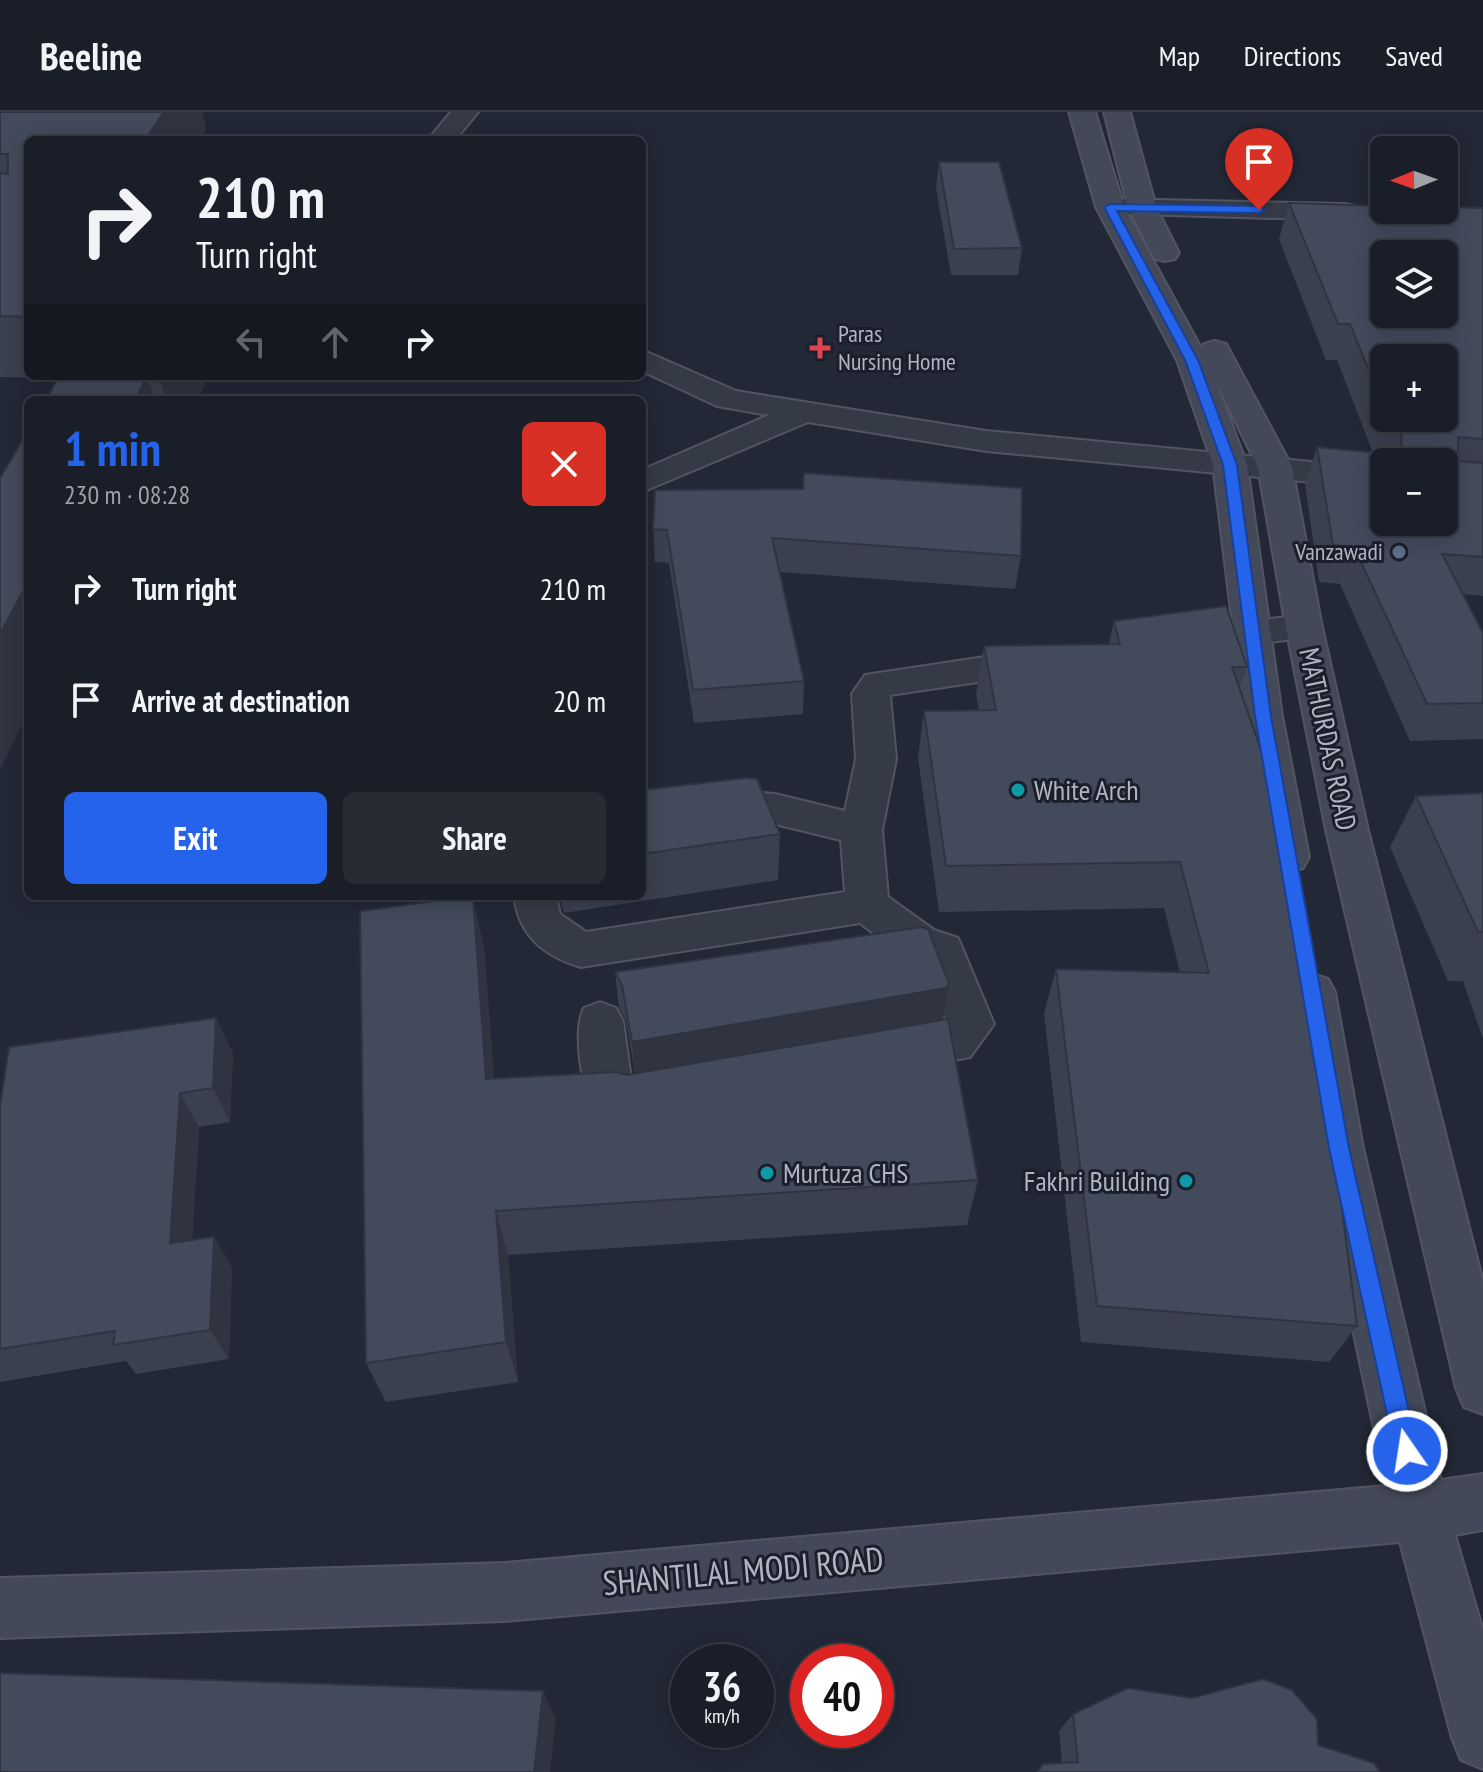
<!DOCTYPE html>
<html lang="en">
<head>
<meta charset="utf-8">
<style>
	:root { --surface:#1a1e28; --page:#272b34; --text:#f1f3f6; --muted:#9fa2a8; --line:#383c45; --accent:#2563eb }
	body { margin:0; font-family:"PT Sans Narrow",sans-serif; background:var(--page); color:var(--text); height:100vh; display:flex; flex-direction:column; font-size:30px; white-space:nowrap }
	* { box-sizing:border-box; margin:0 }
	p { font-size:26px; color:var(--muted) }
	.icon { flex:none; width:44px; height:44px; fill:none; stroke:currentColor; stroke-width:2; stroke-linecap:round; stroke-linejoin:round }
	.map { position:relative; flex:1; overflow:hidden }
	.drawer { position:absolute; left:24px; top:284px; width:622px; height:504px; display:flex; flex-direction:column; background:var(--surface); border-radius:12px; box-shadow:0 4px 20px #0003,0 0 0 2px var(--line) }
	.drawer>* { flex:none }
	.guide { position:absolute; left:24px; top:24px; width:622px; height:244px; border-radius:12px; box-shadow:0 4px 20px #0003,0 0 0 2px var(--line); background:#1a1e28; color:var(--text); overflow:hidden }
	.needle { width:52px; rotate:269deg }
	.fabs { position:absolute; left:1370px; top:24px; display:grid; gap:16px }
	.fabs a { display:grid; place-items:center; width:88px; height:88px; border-radius:12px; background:var(--surface); box-shadow:0 4px 20px #0003,0 0 0 2px var(--line); font-size:40px }
	.speed { position:absolute; left:670px; top:1532px; display:flex; gap:16px; font-size:40px; font-weight:700; text-align:center }
	.speed>* { display:grid; place-content:center; width:104px; height:104px; border-radius:50%; background:var(--surface); box-shadow:0 4px 20px #0003,0 0 0 2px var(--line); line-height:1 }
	.speed small { font-size:20px; font-weight:400 }
	.speed .limit { border:12px solid #d22; background:#fff; color:#111 }
	.pin { position:absolute; display:grid; place-items:center; width:68px; height:68px; color:#fff; margin:-82px -34px; border-radius:50% 50% 50% 0; rotate:-45deg; box-shadow:0 0 8px #0007 }
	.pin .icon { rotate:45deg }
	.me { position:absolute; width:88px; margin:-44px; rotate:347deg; stroke-linejoin:round; filter:drop-shadow(0 0 6px #0008) }
	.turn { display:flex; align-items:center; gap:28px; height:168px; padding:0 40px; font-size:36px }
	.turn .icon { width:104px; height:104px; stroke-width:2.5 }
	.turn b { display:block; font-size:56px; line-height:68px }
	.lanes { display:flex; align-items:center; height:76px; padding:0 40px; background:#0003; justify-content:center; gap:40px; direction:ltr }
	.lanes .off { opacity:.35 }
	.round { display:grid; place-items:center; flex:none; width:84px; height:84px; border-radius:12px; background:var(--page) }
	.head { display:flex; align-items:center; justify-content:space-between; height:136px; padding:0 40px }
	h1 { font-size:48px; font-weight:700; line-height:60px; color:var(--accent) }
	.button { display:flex; gap:16px; margin-top:auto; padding:16px 40px }
	.button a { flex:1; height:92px; border-radius:12px; background:var(--accent); color:#fff; font-size:32px; font-weight:700; line-height:92px; text-align:center }
	.button a+a { background:var(--page); color:var(--text) }
	ul { padding:0; list-style:none }
	li { display:flex; align-items:center; gap:24px; height:112px; padding:0 40px }
	li div { flex:1 }
	li b { display:block; font-size:30px }
	li em { font-style:normal }
	header { display:flex; align-items:center; gap:48px; box-sizing:border-box; height:112px; padding:0 40px; background:var(--surface); border-bottom:2px solid var(--line) }
	header strong { font-size:38px }
	nav { display:flex; gap:44px; margin-inline-start:auto; font-size:28px }
	.map>svg:first-child { display:block }
</style>
</head>
<body>
<header>
<strong>Beeline</strong>
<nav><a>Map</a><a>Directions</a><a>Saved</a></nav>
</header>
<div class="map">
<svg width="1483" height="1660" viewBox="0 0 1483 1660">
	<rect width="100%" height="100%" fill="#222836"/>
	<g fill="none" stroke-linecap="round" stroke-linejoin="round">
		<defs>
			<g id="street">
				<path d="M451,0H478L455,28H428Z"/>
				<path d="M1110,87L1345,92L1355,94L1359,100L1355,106L1345,108L1100,101L1096,95L1100,89Z"/>
				<path d="M642,238L736,279L986,319L1384,357V377L986,339L808,310L642,380V358L769,303L717,294L642,259Z"/>
				<path d="M1304,503L1317,506L1322,515L1317,524L1209,538L1196,535L1190,526L1196,517L1209,514Z"/>
				<path d="M1038,537L1051,541L1057,550L1051,559L890,583L896,647L882,718L888,785L934,818L958,826L994,912L970,945L895,960L879,955L872,941L879,927L941,914L946,908L925,851L904,844L860,811L581,855C544,844 519,824 514,784H556L560,802L586,820L845,780L841,728L775,712L746,710L642,723V693L746,680L775,682L845,699L856,647L852,582L865,563Z"/>
				<path d="M600,890L616,896L623,909L631,967L646,966L663,972L670,986L663,1000L632,1008L592,993C581,971 573,918 584,896Z"/>
			</g>
			<g id="secondary">
				<path d="M1069,0H1095L1124,95L1201,236L1204,232L1215,229L1226,232L1292,355L1322,515L1368,718L1483,1170V1302L1464,1295L1456,1276L1326,718L1286,515L1258,355L1215,268L1247,353L1282,604L1309,745L1303,756L1288,761L1273,756L1267,745L1244,604L1213,353L1177,248L1096,95Z"/>
				<path d="M1104,0H1130L1156,95L1179,141L1175,147L1165,149L1155,147L1128,95Z"/>
				<path d="M1312,862L1328,867L1335,880L1363,1036L1441,1368L1483,1362V1418L1455,1423L1483,1519V1657L1461,1648L1452,1626L1400,1430L504,1509L0,1526V1466L504,1451L1386,1374L1315,1036L1289,880L1296,867Z"/>
			</g>
		</defs>
		<!-- street casing -->
		<use href="#street" stroke="#505561" stroke-width="4"/>
		<!-- secondary casing -->
		<use href="#secondary" stroke="#505561" stroke-width="4"/>
		<!-- street -->
		<use href="#street" fill="#353a47" fill-rule="evenodd"/>
		<!-- secondary -->
		<use href="#secondary" fill="#444959" fill-rule="evenodd"/>
	</g>
	<!-- wall -->
	<g fill="#3a404e" fill-rule="evenodd">
		<path d="M0,0H202L206,17L28,28V264H208L198,288H46L58,266L0,265Z"/>
		<path d="M939,50L1022,136L1018,163H951L936,76Z"/>
		<path d="M1289,91L1483,96V484L1463,482L1483,521V627L1410,629L1340,472L1319,470L1305,372L1317,335L1373,341L1337,248H1326L1279,127ZM1384,246L1444,306H1384Z"/>
		<path d="M653,417L1021,444L1015,477L780,460L804,569L803,602L694,611L669,451L655,450Z"/>
		<path d="M1114,509L1247,555L1239,576L1357,1214L1329,1250L1081,1230L1044,901L1056,857L1180,860L1164,796L939,800L918,646L924,599H979L976,582L984,534L1109,532Z"/>
		<path d="M642,678L780,722L778,768L564,801L559,784H642Z"/>
		<path d="M1483,681V927L1463,869H1448L1390,735L1416,684Z"/>
		<path d="M484,836L494,967L627,963L635,962L626,908L619,896L615,860L942,908L978,1068L967,1113L508,1143L518,1270L386,1290L366,1251Z"/>
		<path d="M233,941L230,1010L199,1015L192,1128L214,1125L232,1156L229,1247L136,1262L126,1249L0,1270V994Z"/>
		<path d="M1073,1602L1318,1633L1062,1651L1059,1619Z"/>
	</g>
	<!-- shaded-wall -->
	<g fill="#2f3440">
		<path d="M163,0H202L206,17L200,28H145Z"/>
		<path d="M159,264H208L198,288H166Z"/>
		<path d="M147,265L155,288H135Z"/>
		<path d="M28,470V590L25,597L27,602L0,658V522Z"/>
		<path d="M473,784L484,836L498,1015L486,967Z"/>
		<path d="M949,872L943,907L635,965L632,930Z"/>
		<path d="M216,906L233,941L230,1010L213,976Z"/>
		<path d="M180,981L199,1015L190,1162L170,1131Z"/>
		<path d="M496,1099L508,1143L518,1270L506,1230Z"/>
		<path d="M214,1125L232,1156L229,1247L210,1218Z"/>
		<path d="M543,1579L556,1607L550,1660H534Z"/>
	</g>
	<!-- building -->
	<g fill="#434a5b" stroke="#2f3440" stroke-width="2" fill-rule="evenodd">
		<path d="M0,0H164L145,28H28V205L0,204V61L8,62V42H0Z"/>
		<path d="M939,50H999L1022,136L954,137Z"/>
		<path d="M1289,91L1384,94V98H1444V95L1483,96V327L1458,325V349L1483,351V445L1442,442L1483,521V591L1427,592L1354,435L1333,433L1317,335L1398,343L1402,340L1401,320L1393,316L1388,306H1444V246H1384V295L1350,212H1338ZM1384,142H1444V202H1384ZM1384,350H1444V410H1384Z"/>
		<path d="M59,264H159L147,265L135,288H46Z"/>
		<path d="M28,319V470L0,522V366Z"/>
		<path d="M804,361L1022,376L1021,444L772,426L804,569L693,578L667,418L653,417L655,378L803,377Z"/>
		<path d="M1226,494L1247,555H1232L1284,704L1312,860L1357,1214L1097,1194L1056,857L1209,861L1180,750L946,754L924,599L996,598L984,534L1120,532L1114,509Z"/>
		<path d="M746,666L757,667L780,722L642,742V678Z"/>
		<path d="M1483,681V820H1478L1416,684Z"/>
		<path d="M473,784L486,967L616,960L627,963L948,907L978,1068L496,1099L506,1230L366,1251L360,799Z"/>
		<path d="M922,815L928,817L949,872L946,876L632,930L622,873L615,860Z"/>
		<path d="M216,906L213,976L180,981L170,1131L214,1125L210,1218L113,1233L115,1219L0,1237V994L9,935Z"/>
		<path d="M0,1561L543,1579L534,1660H0Z"/>
		<path d="M1263,1567L1292,1578L1317,1607L1318,1633L1374,1651L1380,1660H1037L1043,1652L1078,1650L1073,1602L1128,1576L1192,1586Z"/>
	</g>
	<!-- route -->
	<path fill="#2563eb" stroke="#184099" stroke-width="2" d="M1110,92L1259,94L1265,98L1259,101L1117,99L1198,248L1237,353L1271,604L1349,1036L1418,1339L1415,1347L1407,1351L1399,1347L1395,1339L1329,1036L1255,604L1223,353L1185,248L1104,95Z"/>
	<!-- markers -->
	<path fill="#e0444e" stroke="#1b1f2b" stroke-width="3" d="M816 224h8v8h8v8h-8v8h-8v-8h-8v-8h8z"/>
	<circle fill="#5c6f8a" stroke="#1b1f2b" stroke-width="3" cx="1399" cy="440" r="8"/>
	<g fill="#0f9aa8" stroke="#1b1f2b" stroke-width="3">
		<circle cx="1018" cy="678" r="8"/>
		<circle cx="767" cy="1061" r="8"/>
		<circle cx="1186" cy="1069" r="8"/>
	</g>
	<g text-anchor="middle" stroke-width="6" stroke-linejoin="round" paint-order="stroke">
		<!-- far-poi labels -->
		<g font-size="24" fill="#b0b5c3" stroke="#1b1f2b" text-anchor="start">
			<text x="838" y="230">Paras<tspan x="838" dy="28">Nursing Home</tspan></text>
			<text x="1383" y="448" text-anchor="end">Vanzawadi</text>
		</g>
		<!-- street labels -->
		<g font-size="28" fill="#b0b5c3" stroke="#1b1f2b">
			<text transform="translate(1328 627) rotate(78)" y="10">MATHURDAS ROAD</text>
		</g>
		<!-- poi labels -->
		<g font-size="28" fill="#b0b5c3" stroke="#1b1f2b" text-anchor="start">
			<text x="1034" y="688">White Arch</text>
			<text x="783" y="1071">Murtuza CHS</text>
			<text x="1170" y="1079" text-anchor="end">Fakhri Building</text>
		</g>
		<!-- near-street labels -->
		<g font-size="34" fill="#b0b5c3" stroke="#1b1f2b">
			<text transform="translate(743 1459) rotate(-5)" y="12">SHANTILAL MODI ROAD</text>
		</g>
	</g>
</svg>
<div class="fabs">
<a><svg class="needle" viewBox="-14 -14 28 28"><path d="M0-13l5 13h-10z" fill="#e53935"/><path d="M0 13l5-13h-10z" fill="#9fa2a8"/></svg></a>
<a><svg class="icon" aria-label="layers" viewBox="0 0 24 24"><path d="M12 4l9 5-9 5-9-5zM3 14l9 5 9-5"/></svg></a>
<a>+</a>
<a>−</a>
</div>
<div class="speed"><div>36<small>km/h</small></div><div class="limit">40</div></div>
<div class="pin" style="left:1259px;top:98px;background:#d93025"><svg class="icon" aria-label="arrive" viewBox="0 0 24 24"><path d="M6 21V4h12l-3 4 3 4H6"/></svg></div>
<svg class="me" style="left:1407px;top:1339px" viewBox="-20 -20 40 40"><circle r="17" fill="#2563eb" stroke="#fff" stroke-width="3"/><path d="M0-11L8 9 0 5-8 9z" fill="#fff"/></svg>
<div class="guide">
<div class="turn"><svg class="icon" aria-label="right" viewBox="0 0 24 24"><path d="M7 20v-9h11M14 6l5 5-5 5"/></svg><div><b>210 m</b>Turn right</div></div>
<div class="lanes"><svg class="icon off" aria-label="left" viewBox="0 0 24 24"><path d="M17 20v-9H6M10 6l-5 5 5 5"/></svg><svg class="icon off" aria-label="ahead" viewBox="0 0 24 24"><path d="M12 20V5M6 11l6-6 6 6"/></svg><svg class="icon" aria-label="right" viewBox="0 0 24 24"><path d="M7 20v-9h11M14 6l5 5-5 5"/></svg></div>
</div>
<section class="drawer">
<div class="head"><div><h1>1 min</h1><p>230 m · 08:28</p></div><a class="round" style="background:#d93025;color:#fff"><svg class="icon" aria-label="close" viewBox="0 0 24 24"><path d="M6 6l12 12M18 6L6 18"/></svg></a></div>
<ul>
<li><svg class="icon" aria-label="right" viewBox="0 0 24 24"><path d="M7 20v-9h11M14 6l5 5-5 5"/></svg><div><b>Turn right</b></div><em>210 m</em></li>
<li><svg class="icon" aria-label="arrive" viewBox="0 0 24 24"><path d="M6 21V4h12l-3 4 3 4H6"/></svg><div><b>Arrive at destination</b></div><em>20 m</em></li>
</ul>
<div class="button"><a>Exit</a><a>Share</a></div>
</section>
</div>
</body>
</html>
